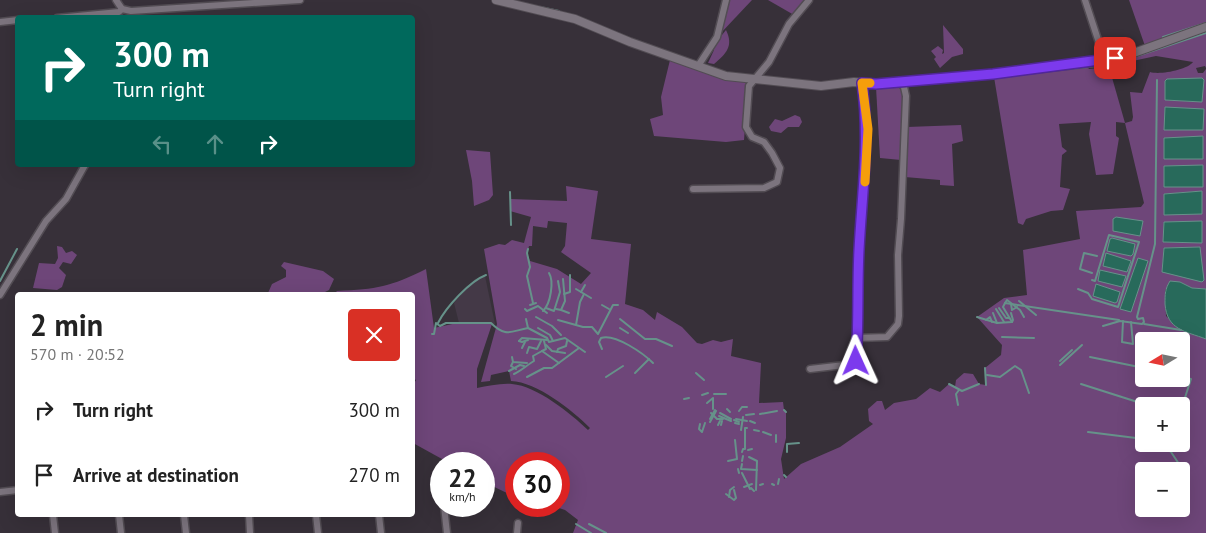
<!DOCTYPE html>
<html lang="en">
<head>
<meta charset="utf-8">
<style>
	:root { --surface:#fff; --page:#f2f2f2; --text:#222; --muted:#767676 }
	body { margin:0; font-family:"PT Sans",sans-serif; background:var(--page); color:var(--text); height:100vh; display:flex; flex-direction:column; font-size:19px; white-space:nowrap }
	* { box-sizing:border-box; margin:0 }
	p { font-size:16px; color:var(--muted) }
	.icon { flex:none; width:28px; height:28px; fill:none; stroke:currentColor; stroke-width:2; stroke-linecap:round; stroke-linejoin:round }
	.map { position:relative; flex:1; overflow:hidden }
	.details { position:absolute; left:15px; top:292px; width:400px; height:225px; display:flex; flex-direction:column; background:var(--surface); border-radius:5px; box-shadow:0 5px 20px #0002 }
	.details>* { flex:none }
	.top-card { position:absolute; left:15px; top:15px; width:400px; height:152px; border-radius:5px; box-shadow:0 5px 20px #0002; background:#00695c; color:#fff; overflow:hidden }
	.needle { width:32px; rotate:260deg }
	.buttons { position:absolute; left:1135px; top:332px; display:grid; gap:10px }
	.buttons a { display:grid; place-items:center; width:55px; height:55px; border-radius:5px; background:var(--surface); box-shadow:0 5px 20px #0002; font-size:25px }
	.speed { position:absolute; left:430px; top:452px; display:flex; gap:10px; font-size:25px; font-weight:700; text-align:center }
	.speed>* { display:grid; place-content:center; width:65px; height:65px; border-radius:50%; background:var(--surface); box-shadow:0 5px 20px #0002; line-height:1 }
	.speed small { font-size:12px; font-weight:400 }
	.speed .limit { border:8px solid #d22; background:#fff; color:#111 }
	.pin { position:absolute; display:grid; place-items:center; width:42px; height:42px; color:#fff; margin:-21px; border-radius:10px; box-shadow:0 2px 8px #0006 }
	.me { position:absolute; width:55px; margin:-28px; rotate:359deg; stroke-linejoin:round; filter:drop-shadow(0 0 4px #0008) }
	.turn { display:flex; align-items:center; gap:18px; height:105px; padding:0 15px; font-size:22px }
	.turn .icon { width:65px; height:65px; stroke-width:2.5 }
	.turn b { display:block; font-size:35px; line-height:42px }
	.lanes { display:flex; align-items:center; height:48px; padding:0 15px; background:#0003; justify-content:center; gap:25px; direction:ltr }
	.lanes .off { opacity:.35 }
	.round { display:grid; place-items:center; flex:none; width:52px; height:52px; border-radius:5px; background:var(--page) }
	.summary { display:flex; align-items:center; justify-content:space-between; height:85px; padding:0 15px }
	h1 { font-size:30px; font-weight:800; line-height:38px }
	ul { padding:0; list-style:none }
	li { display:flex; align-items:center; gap:15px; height:65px; padding:0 15px }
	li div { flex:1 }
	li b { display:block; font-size:19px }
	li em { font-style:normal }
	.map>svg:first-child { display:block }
</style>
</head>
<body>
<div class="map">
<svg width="1206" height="533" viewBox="0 0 1206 533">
	<rect width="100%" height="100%" fill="#373039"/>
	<!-- built -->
	<path fill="#443947" d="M485,276L495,324L459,323L454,303L475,279Z"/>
	<!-- green -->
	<g fill="#6e4679" fill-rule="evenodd">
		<path d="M729,0H752L719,35Z"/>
		<path d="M768,0H806L794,15Z"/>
		<path d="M1129,0H1206V25L1145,46Z"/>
		<path d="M943,25L963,49V54L952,57L940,68L934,59L936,57L931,51L938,46L943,50L942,54L944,53Z"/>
		<path d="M726,30C734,46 726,54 714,64L708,63L714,50L713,46Z"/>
		<path d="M1206,33V68L1205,66L1196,68L1198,73H1203L1206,69V289L1192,288L1180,282L1165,290L1166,316L1181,330L1206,339V533H573L578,520L565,510L553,506H559V464H516L515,497L484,482V464H444L442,459L413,443V382L416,381L412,373V295H333L337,291C377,289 390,287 426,269L434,328L457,323L488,322L492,324L477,369V388C488,386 501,383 512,384C537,386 570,413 588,430L590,428C572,410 537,382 511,381L509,371L491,375L490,381L481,382L497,324L484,249L499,244L505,245L512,240L524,243L531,217L510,211L511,199L567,201L566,186L598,191L591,239L631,244L625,304L643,310L655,320L657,312L682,327L697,343L702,344L713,340L721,342L733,339L731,356L761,363L759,403L783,402L784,410L786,412V438L781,459L784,479L801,464L840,447L873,424L869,421L868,409L877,401H882L885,410L894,403L916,399L930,388L940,392L949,384L955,387L956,380L964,373L973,374L979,384L986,385L985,368L1001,355L1002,345L977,317L1004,298L1027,295L1023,250L1080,239L1076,211L1141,207L1144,203L1125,123L1116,122V136L1119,138L1113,174L1096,175L1089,134L1091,122L1059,124L1062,147L1067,151L1062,155L1060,187L1070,189L1063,210L1051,211L1026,219L1023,225L1018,223L994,77H1010L1087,66L1089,69L1109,67L1125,123L1132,121L1133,117L1130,92L1142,93L1150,72C1160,75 1187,70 1193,62L1156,56L1128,62L1125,60ZM1165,81L1202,102L1166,100ZM1202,144V159H1165ZM1202,191L1164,215V194ZM548,221L567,223L565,246L561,252L591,273L581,284L557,269L530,261L527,253L529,246H532L533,226L547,228ZM1164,222L1201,243L1163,242ZM1200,247L1162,272L1164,248ZM1144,341H1181V379H1144ZM1144,406H1181V444H1144ZM1144,471H1181V509H1144Z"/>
		<path d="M670,60L745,82L748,85L744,140L726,142L654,136L650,119L663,115L661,97Z"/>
		<path d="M898,84L901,87L904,97L901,160L880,158L876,87Z"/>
		<path d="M795,115L800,117L802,122L799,127H788L781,133L771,131L769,127L775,119L782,121Z"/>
		<path d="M961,125L963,141L952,144L954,186L940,185V180L905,177L907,127Z"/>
		<path d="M466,150L490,152L493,195L489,200L474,206L472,181Z"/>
		<path d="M57,246L62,247L66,253L72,251L77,255L71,264L63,262L59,268L66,275L62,287L57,290L33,288L39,263L55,264L58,258Z"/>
		<path d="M284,262L323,271L334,279L329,290L325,292L326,295H269L268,293L272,284L286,277V270L281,266Z"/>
	</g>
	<!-- water -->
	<g fill="#286a5b" stroke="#66928a">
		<path d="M1202,78L1204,80L1202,102L1165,100V81L1167,79Z"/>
		<path d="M1165,107L1204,109L1203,130H1164Z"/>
		<path d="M1203,136V159H1164V138Z"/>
		<path d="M1203,165V187H1164V166Z"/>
		<path d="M1202,191V214L1164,215V194Z"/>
		<path d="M1116,217L1143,221L1140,236L1113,231V219Z"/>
		<path d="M1202,221V243L1163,242L1164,222Z"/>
		<path d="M1112,238L1135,244L1133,254L1131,256L1107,251L1110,239Z"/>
		<path d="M1200,247L1204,280L1202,282L1162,272L1164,248Z"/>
		<path d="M1106,253L1131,261L1127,272L1103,266Z"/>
		<path d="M1138,258L1148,261L1131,312L1120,309Z"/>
		<path d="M1100,270L1126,276L1122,287L1098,281Z"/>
		<path d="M1170,281L1180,282L1192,288L1206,289V339C1185,331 1167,330 1165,304C1165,294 1165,289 1170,281Z"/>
		<path d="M1096,284L1120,292L1117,302L1115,303L1093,296Z"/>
	</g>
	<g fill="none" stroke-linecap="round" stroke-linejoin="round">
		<!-- stream -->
		<g stroke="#66928a" stroke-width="2">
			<path d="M540,7L559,11"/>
			<path d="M1163,37L1206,23"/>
			<path d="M1119,62L1206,33"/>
			<path d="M1069,69L1097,66"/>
			<path d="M510,192L511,225"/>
			<path d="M528,249L527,253L530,267L527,276L533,303"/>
			<path d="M1092,273L1080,269L1084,253L1097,256"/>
			<path d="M0,281L17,249"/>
			<path d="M576,289L591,298"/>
			<path d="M1078,289L1088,293L1092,299L1118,307L1139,242L1109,235L1095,281L1092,280"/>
			<path d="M581,292L585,285"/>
			<path d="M564,294L570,292V275"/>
			<path d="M1019,301L1036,315"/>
			<path d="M1005,303L1007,300L1020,310L1024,317"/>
			<path d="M1011,304L1012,310L1017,307"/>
			<path d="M530,305L536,303"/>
			<path d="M602,305L609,309"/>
			<path d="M546,308L554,311L560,292L558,281"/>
			<path d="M999,308L1006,318H1009"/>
			<path d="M525,309L527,311L538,306L547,313"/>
			<path d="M556,309L561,310L565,301L563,279"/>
			<path d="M996,309L1004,322"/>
			<path d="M561,310L569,313"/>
			<path d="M543,311C551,303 554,281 549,273"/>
			<path d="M993,313L997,323"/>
			<path d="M536,317L552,326L561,335"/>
			<path d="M977,317L997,323L1012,322L1013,320L1011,313"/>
			<path d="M526,319L528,328"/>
			<path d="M620,319L645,339H656L672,346"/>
			<path d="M558,320L583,327H592L598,334L613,305H618"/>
			<path d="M986,320L990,317L992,322"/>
			<path d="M1123,321L1122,342L1133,344L1131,322"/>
			<path d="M1012,322L1003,307L1005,303L1119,320"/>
			<path d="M438,323C446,307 470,281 486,275"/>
			<path d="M1144,324L1181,330"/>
			<path d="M576,325L580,302L584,294"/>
			<path d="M1103,326L1120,321L1142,324L1144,322L1143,318L1138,319L1137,317L1155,244L1157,80"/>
			<path d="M538,328L550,335L553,341"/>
			<path d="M620,328L628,333"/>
			<path d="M432,334H434L436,323L440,326L446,323H491C506,338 511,331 528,328L547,338L549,342L565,338L585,352"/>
			<path d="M1002,337L1034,338"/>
			<path d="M519,341L522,338L547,340"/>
			<path d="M519,341L522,342L528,340"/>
			<path d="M546,345L552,351L565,353"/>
			<path d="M522,348L525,342"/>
			<path d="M602,349L599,342L601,338C615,333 644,354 653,363"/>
			<path d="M542,351L546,349L544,341"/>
			<path d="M557,352L558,349L566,346L567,341"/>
			<path d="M527,353L529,347L537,349L541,341"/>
			<path d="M512,357L513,362L527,363"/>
			<path d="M1090,357L1144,368"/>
			<path d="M1060,361L1072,350"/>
			<path d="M513,362L511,366L516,369"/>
			<path d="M1060,365L1082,345"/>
			<path d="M985,368L986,385"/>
			<path d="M509,371L520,365L524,366"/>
			<path d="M635,373L649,359"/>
			<path d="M696,373L704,380"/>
			<path d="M514,374C521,371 527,365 534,361L533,356L542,351L559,363"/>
			<path d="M987,375L1000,377L1015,366L1021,370L1029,393"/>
			<path d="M527,377L544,368H552L579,348"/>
			<path d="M606,377L623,366"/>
			<path d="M1181,377L1191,379L1181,410"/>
			<path d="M949,384L962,391L979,384"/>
			<path d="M1081,384L1150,406"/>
			<path d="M714,394H726"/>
			<path d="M702,395L708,393"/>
			<path d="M684,399L689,398"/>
			<path d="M707,403L713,398V409"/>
			<path d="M958,405L956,394L959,390"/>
			<path d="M727,409L730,412"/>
			<path d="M784,410L786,412"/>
			<path d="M739,411L742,407H747"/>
			<path d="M711,413L717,419H723"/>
			<path d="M720,413L731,419"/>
			<path d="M760,414L777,411"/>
			<path d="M746,415L754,414"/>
			<path d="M719,416L731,421"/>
			<path d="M710,419L715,410"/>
			<path d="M736,419L747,421"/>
			<path d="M734,420L739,422"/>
			<path d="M750,421L755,423"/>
			<path d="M710,422L716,411"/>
			<path d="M735,423L739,424"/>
			<path d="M700,424L699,429L702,432L705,423"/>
			<path d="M718,425L720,421"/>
			<path d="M721,425L722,421"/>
			<path d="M741,430L743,417"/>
			<path d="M754,430L759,431"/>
			<path d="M763,432L771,435"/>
			<path d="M1088,432L1144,439"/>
			<path d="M776,435V442"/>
			<path d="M1158,444L1171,452L1181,467"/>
			<path d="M748,450L752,449"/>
			<path d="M1171,451L1173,444"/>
			<path d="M742,452L743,449H745V428H747"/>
			<path d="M787,452V444L799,443"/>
			<path d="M749,457L757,461L756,490"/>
			<path d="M728,461L737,459L735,440"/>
			<path d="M742,461L743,456"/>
			<path d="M742,464L741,469L757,470"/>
			<path d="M738,469L739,473"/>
			<path d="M742,473L750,489"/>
			<path d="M784,475L786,477"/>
			<path d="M772,484L774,485"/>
			<path d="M778,484L779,479"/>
			<path d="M760,485L763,484"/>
			<path d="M744,487L752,484"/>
			<path d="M751,488L754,491"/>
			<path d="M726,494L734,500L736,498L734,490"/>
			<path d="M729,497L730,490L734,487"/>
			<path d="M576,524L591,533"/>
			<path d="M589,524L606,533"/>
		</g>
		<defs>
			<g id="minor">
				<path d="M116,0L122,9"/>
				<path d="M1085,0L1105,61"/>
				<path d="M57,18L119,12L122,9L131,11L300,0"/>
				<path d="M0,22L18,20"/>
				<path d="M698,66L717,37L726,0"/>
				<path d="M693,189L764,188L777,182L780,168L772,153L764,142L752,137L746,127L749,86L769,62L789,24L809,0"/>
				<path d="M0,295L46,221L66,199L85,165"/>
				<path d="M856,338L887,337L898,324L899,316L898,255L901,219L906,96L904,87L899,82"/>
				<path d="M810,369L853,364L857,361C859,324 857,287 859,250C862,192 870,142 863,83"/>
				<path d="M0,492L18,490"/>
				<path d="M444,506L447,533"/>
				<path d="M53,515L55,533"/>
				<path d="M119,515L121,533"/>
				<path d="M184,515L186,533"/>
				<path d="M249,515L250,533"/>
				<path d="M316,515L318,533"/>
				<path d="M379,515L381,533"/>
				<path d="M517,533L518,523"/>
			</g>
			<path id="tertiary" d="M496,0L575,19L630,42L726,76L821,86L854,82L876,84L993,74L1105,61L1128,55L1206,27"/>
		</defs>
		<!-- minor casing -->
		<use href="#minor" stroke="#524c53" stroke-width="9"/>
		<!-- tertiary casing -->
		<use href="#tertiary" stroke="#524c53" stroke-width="10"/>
		<!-- minor -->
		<use href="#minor" stroke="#7c747e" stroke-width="6"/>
		<!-- tertiary -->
		<use href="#tertiary" stroke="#7c747e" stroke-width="8"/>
	</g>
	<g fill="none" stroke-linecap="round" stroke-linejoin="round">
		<defs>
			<path id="route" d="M856,361C859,324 857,287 859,250C862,192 870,142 862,83L876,84L993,74L1115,58"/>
		</defs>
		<!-- route casing -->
		<use href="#route" stroke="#51269a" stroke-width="12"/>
		<!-- route -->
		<use href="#route" stroke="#7c3aed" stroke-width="9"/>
		<!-- slow -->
		<path stroke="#f59e0b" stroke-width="9" d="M865,182L868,129L862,83H870"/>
	</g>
</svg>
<div class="buttons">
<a><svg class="needle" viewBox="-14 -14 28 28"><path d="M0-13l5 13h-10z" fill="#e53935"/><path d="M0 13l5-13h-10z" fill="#767676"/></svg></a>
<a>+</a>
<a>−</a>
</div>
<div class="speed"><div>22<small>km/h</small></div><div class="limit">30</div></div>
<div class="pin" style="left:1115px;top:58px;background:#d93025"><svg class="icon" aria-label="arrive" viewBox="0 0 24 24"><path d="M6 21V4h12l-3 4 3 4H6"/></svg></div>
<svg class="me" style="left:856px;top:361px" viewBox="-20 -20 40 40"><path d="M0-17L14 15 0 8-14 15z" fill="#7c3aed" stroke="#fff" stroke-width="4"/></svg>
<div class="top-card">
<div class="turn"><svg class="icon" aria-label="right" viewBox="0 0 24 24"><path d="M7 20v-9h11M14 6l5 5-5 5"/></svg><div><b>300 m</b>Turn right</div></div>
<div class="lanes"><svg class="icon off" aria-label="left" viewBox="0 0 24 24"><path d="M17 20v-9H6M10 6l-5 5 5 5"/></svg><svg class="icon off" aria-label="ahead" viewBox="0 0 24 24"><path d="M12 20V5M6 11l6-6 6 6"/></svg><svg class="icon" aria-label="right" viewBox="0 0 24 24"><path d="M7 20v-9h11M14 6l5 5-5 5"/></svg></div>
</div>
<section class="details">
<div class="summary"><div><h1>2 min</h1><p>570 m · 20:52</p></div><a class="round" style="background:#d93025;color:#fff"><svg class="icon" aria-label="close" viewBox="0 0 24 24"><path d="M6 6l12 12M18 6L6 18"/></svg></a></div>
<ul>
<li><svg class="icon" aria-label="right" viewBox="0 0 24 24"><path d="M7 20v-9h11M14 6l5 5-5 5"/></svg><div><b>Turn right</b></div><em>300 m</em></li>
<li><svg class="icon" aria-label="arrive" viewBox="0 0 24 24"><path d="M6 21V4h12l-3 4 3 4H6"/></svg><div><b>Arrive at destination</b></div><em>270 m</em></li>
</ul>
</section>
</div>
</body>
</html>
